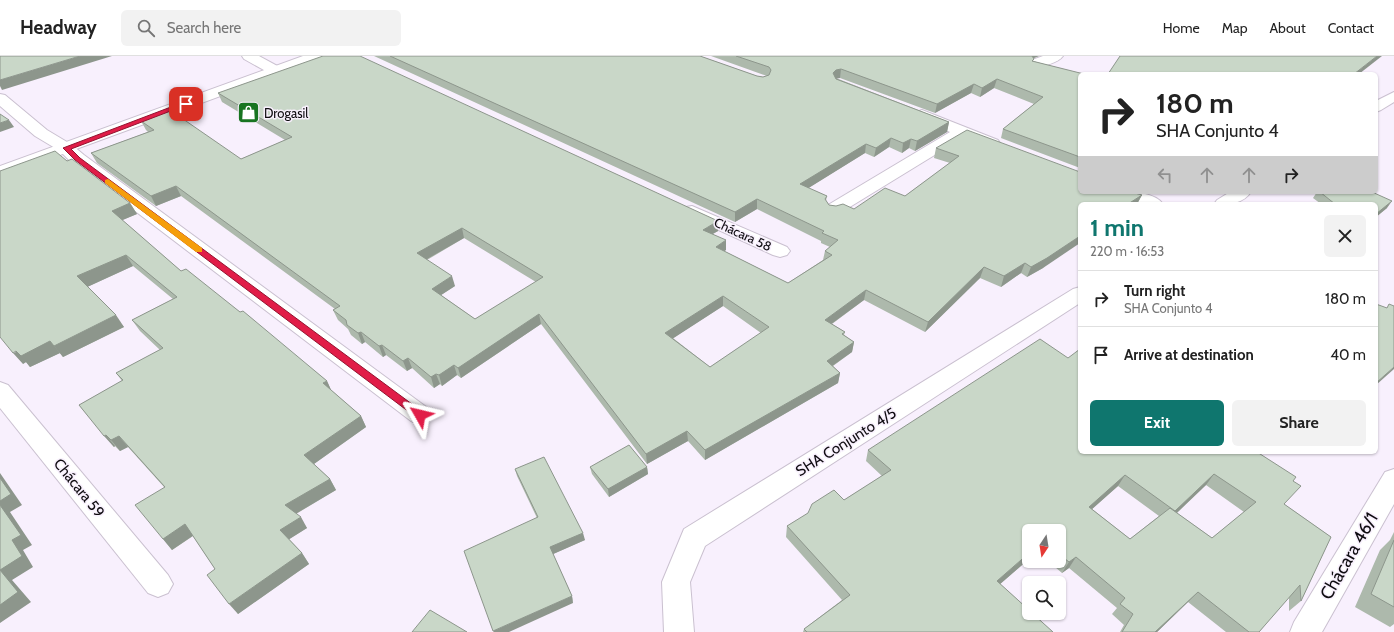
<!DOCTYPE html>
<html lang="en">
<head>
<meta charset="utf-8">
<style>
	:root { --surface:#fff; --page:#f2f2f2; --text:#222; --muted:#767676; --line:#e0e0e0; --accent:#0f766e }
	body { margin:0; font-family:Cabin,sans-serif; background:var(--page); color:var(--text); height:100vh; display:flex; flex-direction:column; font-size:15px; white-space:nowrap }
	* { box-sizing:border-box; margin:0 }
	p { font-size:13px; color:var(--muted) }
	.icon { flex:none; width:22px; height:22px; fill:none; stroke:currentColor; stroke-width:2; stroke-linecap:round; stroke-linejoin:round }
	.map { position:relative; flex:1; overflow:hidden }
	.side { position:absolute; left:1078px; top:146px; width:300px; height:252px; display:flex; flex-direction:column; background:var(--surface); border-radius:6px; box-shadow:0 1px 3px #0004 }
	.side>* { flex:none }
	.top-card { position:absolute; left:1078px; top:16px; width:300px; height:122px; border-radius:6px; box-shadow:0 1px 3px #0004; background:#fff; color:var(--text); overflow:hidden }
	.needle { width:26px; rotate:192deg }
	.controls { position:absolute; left:1022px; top:468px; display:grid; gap:8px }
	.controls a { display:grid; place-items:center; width:44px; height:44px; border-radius:6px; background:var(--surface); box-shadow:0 1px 3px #0004; font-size:20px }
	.pin { position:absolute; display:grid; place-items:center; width:34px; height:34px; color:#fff; margin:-17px; border-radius:8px; box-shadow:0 2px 6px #0006 }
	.me { position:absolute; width:44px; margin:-22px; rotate:307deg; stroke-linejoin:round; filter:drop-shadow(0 0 3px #0008) }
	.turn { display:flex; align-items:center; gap:14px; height:84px; padding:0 12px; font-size:18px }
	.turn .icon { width:52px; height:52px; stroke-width:2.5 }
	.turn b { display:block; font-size:28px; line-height:34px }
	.lanes { display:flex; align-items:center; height:38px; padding:0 12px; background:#0003; justify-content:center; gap:20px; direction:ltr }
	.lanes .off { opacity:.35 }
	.round { display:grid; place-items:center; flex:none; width:42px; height:42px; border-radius:6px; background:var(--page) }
	.headline { display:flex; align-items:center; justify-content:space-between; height:68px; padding:0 12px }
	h1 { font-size:24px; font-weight:700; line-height:30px; color:var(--accent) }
	.cta { display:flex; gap:8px; margin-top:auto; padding:8px 12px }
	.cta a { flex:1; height:46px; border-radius:6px; background:var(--accent); color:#fff; font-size:16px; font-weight:700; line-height:46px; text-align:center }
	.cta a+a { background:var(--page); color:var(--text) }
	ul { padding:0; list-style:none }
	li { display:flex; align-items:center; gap:12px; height:56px; padding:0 12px; border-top:1px solid var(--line) }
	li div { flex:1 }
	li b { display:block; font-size:15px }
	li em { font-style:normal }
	header { display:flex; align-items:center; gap:24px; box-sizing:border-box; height:56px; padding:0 20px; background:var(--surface); border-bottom:1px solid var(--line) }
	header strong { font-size:19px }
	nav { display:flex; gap:22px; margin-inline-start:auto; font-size:14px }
	.search { width:280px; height:36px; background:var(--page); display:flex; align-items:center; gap:10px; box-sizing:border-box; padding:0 14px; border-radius:6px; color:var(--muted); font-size:15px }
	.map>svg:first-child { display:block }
</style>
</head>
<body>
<header>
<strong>Headway</strong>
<div class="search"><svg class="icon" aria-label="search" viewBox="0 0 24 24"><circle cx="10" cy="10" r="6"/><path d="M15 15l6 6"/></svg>Search here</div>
<nav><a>Home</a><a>Map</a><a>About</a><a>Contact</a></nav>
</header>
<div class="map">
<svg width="1394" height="576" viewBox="0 0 1394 576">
	<rect width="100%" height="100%" fill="#f8f0fd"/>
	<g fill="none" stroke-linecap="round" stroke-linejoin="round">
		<defs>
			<g id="minor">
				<path d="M242,0H259L281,12L283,15L281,18L276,19L271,18L244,3Z"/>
				<path d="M1043,0H1063C1058,7 1040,12 1032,10L1030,7L1032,4Z"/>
				<path d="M0,38L5,39L47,74L72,89L84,99L429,353L432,359L429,365L420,368L411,365L72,107L60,95L35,80L0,50Z"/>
				<path d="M922,54L998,84L1000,87L998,90L992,92L986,90L964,81L840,157L834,158L828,157L825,153L828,149L950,76L917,62L914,59L917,56Z"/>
				<path d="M1114,136C1128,136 1154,135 1163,148C1149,148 1123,149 1114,136Z"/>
				<path d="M692,150L787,191L790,195L787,199L780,201L773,199L686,159L683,155L686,151Z"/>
				<path d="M0,326L8,329L168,519L173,528L168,537L158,541L148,537L0,352Z"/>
				<path d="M1394,413V448L1322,576H1290L1294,566L1385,416Z"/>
			</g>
			<g id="tertiary">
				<path d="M303,0H323L321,3L0,121V110Z"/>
				<path d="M1394,36V46L1381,54L1376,56V45Z"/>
				<path d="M1230,136H1251C1242,149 1228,148 1214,148L1217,144Z"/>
				<path d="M1080,231V247L705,490L690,526L694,576H664L662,526L684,473L1073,233Z"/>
			</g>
		</defs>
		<!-- minor casing -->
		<use href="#minor" stroke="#cac0d0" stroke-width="2"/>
		<!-- tertiary casing -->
		<use href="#tertiary" stroke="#cac0d0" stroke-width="2"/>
		<!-- minor -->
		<use href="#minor" fill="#fff" fill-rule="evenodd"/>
		<!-- tertiary -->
		<use href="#tertiary" fill="#fff" fill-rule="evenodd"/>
	</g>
	<!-- wall -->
	<g fill="#adb9ac" fill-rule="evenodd">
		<path d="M374,0H700L757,20L763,21L767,20L711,0H1039L1034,2L1033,5L1080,18V112L1001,82L1003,73L1034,48L994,32L980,41L971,37L935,57L840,22H836L949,66L947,76L915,95L909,92L902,97L889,91L874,101L865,97L808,132L827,140L826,145L829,149L854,153L905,140L950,107L934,102L936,92L1080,136L1142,139L1137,148H1080L1043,212L1027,221L1021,217L1001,231L980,222L925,276L864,244L832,268L845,276L844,279L854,286L852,296L833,310L840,317L838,327L705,404L688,385L647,408L541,268L461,322L457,319L442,330L440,328L434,332L412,312L407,315L386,299L383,301L365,286L362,288L351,279L348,273L338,264L333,254L335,253L181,140L156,150L97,107L91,97L148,76L146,74L141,65L241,103L285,84L222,46L218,37L718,175L713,178L726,194L724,195L788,227L823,204L825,195L830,191L821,187V185L757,153L735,166ZM464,182L536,226L475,263L441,239L455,230L427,204ZM723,250L761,277L710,311L673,282Z"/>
		<path d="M67,105L130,147L137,158L122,164L181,215L240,256L327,325L331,334L361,360L366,371L314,408L330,423L336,434L296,458L307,472L289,483L302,497L309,508L238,558L215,513L193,480L172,494L163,483L164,431L128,391L120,395L115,390L114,391L79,349L122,325L116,317L160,294L140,275L132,264L173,243L133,210L87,231L124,271L63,301L60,297L30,311L26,306L23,308Z"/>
		<path d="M1139,136H1155L1152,138Z"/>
		<path d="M1317,136H1372L1387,152L1376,161V148H1321L1313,142Z"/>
		<path d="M1068,302L1293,425L1284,448L1331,481L1301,545L1289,555V541L1259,576H1226L1188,546L1157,576H1120L1124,569L1112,558L1117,552L1069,512L1062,517L1048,505H1059V475H1029V503L1000,528L1053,576H803L804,573L842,544L786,481L787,470L844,444L882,420L866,405L868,394ZM1206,429L1244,456L1212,482L1177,457ZM1118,430L1159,460L1130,483L1092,453Z"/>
		<path d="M590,411H647L648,418L609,441L592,418Z"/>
		<path d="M515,413L585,484L553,498L572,540L573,547L537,462L517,420Z"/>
		<path d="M1394,476V568L1390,571L1355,551L1380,494L1390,484Z"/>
	</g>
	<!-- shaded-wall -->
	<g fill="#8d968c">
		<path d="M80,0H112L2,34L0,30V24Z"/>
		<path d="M1031,0H1039L1031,3Z"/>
		<path d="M1377,0H1382L1359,18H1354Z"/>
		<path d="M841,13L840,22L835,23L833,17L836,14Z"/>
		<path d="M997,23L994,32L980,41L982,32Z"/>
		<path d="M974,28L971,37L935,57L937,48Z"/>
		<path d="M9,64L14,71L0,76V67Z"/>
		<path d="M949,66L947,76L915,95L917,85Z"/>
		<path d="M891,82L889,91L874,101L876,92Z"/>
		<path d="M911,83L909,92L902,97L903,87Z"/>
		<path d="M866,88L865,97L799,138L800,128Z"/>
		<path d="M176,130L181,140L156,150L151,140Z"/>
		<path d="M1142,139L1137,148H1128Z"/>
		<path d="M757,143V153L735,166V156Z"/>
		<path d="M1392,145L1387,152L1376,161V158Z"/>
		<path d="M130,147L137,158L118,166L112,155Z"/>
		<path d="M718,165V175L703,183V174Z"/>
		<path d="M462,172L464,182L420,207L417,197Z"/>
		<path d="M1080,180V187L1043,212L1027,221L1031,211Z"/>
		<path d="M726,184V194L716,201V191Z"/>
		<path d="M126,199L133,210L85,232L77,220Z"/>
		<path d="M1025,207L1021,217L1001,231L1004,220Z"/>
		<path d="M984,211L980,222L925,276L928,266Z"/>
		<path d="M452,220L455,230L435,243L432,233Z"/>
		<path d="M866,234L864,244L823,274L825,264Z"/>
		<path d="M723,240V250L666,287L665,277Z"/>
		<path d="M539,258L541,268L461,322L458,312Z"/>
		<path d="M116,259L124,271L63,301L54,290Z"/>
		<path d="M361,276L365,286L362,288L358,277Z"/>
		<path d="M50,285L60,297L30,311L26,306L23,308L13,297Z"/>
		<path d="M854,286L852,296L825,315L827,305Z"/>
		<path d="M382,289L386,299L383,301L379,290Z"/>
		<path d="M408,302L412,312L407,315L403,305Z"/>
		<path d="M454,309L457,319L442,330L439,319Z"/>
		<path d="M1394,311V313L1376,329V327Z"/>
		<path d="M840,317L838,327L705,404V394Z"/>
		<path d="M436,318L440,328L434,332L431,321Z"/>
		<path d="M327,325L332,336L323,327Z"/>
		<path d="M361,360L366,371L311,410L304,399Z"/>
		<path d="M687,375L688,385L647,408L646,398Z"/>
		<path d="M106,379L115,390L114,391L104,380Z"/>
		<path d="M119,380L128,391L120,395L111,384Z"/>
		<path d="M647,411L648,418L609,441L608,433Z"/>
		<path d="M0,417L22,449L10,456L32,489L23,494L33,511L12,524L31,546L0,567V514L12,484L0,449Z"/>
		<path d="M1214,418L1206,429L1167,466L1175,455Z"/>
		<path d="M1125,419L1118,430L1082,462L1089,451Z"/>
		<path d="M330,423L336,434L292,460L285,449Z"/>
		<path d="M301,461L307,472L288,484L280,474Z"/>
		<path d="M185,468L194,479L172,494L163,483Z"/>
		<path d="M583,477L585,484L551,499L550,491Z"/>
		<path d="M302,497L309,508L238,558L229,548Z"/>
		<path d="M1029,497V503L991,536L997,525Z"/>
		<path d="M1076,501L1069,512L1062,517L1069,506Z"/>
		<path d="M1198,536L1188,546L1157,576H1155Z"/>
		<path d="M572,540L573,547L509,576H494L493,575Z"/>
	</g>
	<!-- building -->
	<g fill="#c9d7c8" stroke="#8d968c" fill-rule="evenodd">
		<path d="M0,0H80L0,24Z"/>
		<path d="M323,0H360L718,165L703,174L726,184L716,191L788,227L832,199L825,195L838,184L822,177L824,175L757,143L735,156L390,0H700L757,20L763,21L769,19L771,14L769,11L736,0H1032L1034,3L1032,5L1084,18H1080V101L1003,73L1043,41L997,23L982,32L974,28L937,48L841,13L836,14L833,17L836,23L949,66L917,85L911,83L903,87L891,82L876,92L866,88L800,128L827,140L825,143L829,149L836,150L843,148L854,153L885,132L905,140L959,100L936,92L967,74L1080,116V136H1131L1142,139L1128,148H1080V180L1047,202L1031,211L1025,207L1004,220L984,211L928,266L866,234L825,264L845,276L842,278L854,286L827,305L840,317L705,394L687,375L646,398L539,258L458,312L454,309L439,319L436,318L431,321L408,302L403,305L382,289L379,290L361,276L358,277L347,269L346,264L333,254L340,250L176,130L151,140L91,97L154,74L141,65L170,54L241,103L292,81L218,37ZM462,172L543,221L475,263L432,233L452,220L417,197ZM723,240L769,271L710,311L665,277Z"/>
		<path d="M1120,0H1377L1354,18H1108Z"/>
		<path d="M0,58L9,64L0,67Z"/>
		<path d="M55,95L67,105L72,103L130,147L112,155L181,215L186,213L240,256L243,255L327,325L323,327L361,360L304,399L330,423L285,449L301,461L280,474L302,497L229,548L207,519L215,513L185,468L163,483L135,449L165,431L119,380L111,384L106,379L104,380L79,349L123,324L116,317L163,292L132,264L177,241L126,199L77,220L116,259L54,290L50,285L21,300L16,295L13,297L0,281V115Z"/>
		<path d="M1320,136H1372L1392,145L1376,158V148H1335Z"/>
		<path d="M1376,248L1387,252L1389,248L1394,250V311L1376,327Z"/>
		<path d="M1040,283L1068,302L1080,293V396H1257L1296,421L1293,425L1301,430L1284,448L1331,481L1301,545L1300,529L1259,576H1249L1198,536L1155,576H1122L1133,558L1120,548L1125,542L1076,501L1069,506L1059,498V475H1029V497L997,525L1029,554V557H1032L1053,576H807L804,573L850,539L787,470L808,457L812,448L834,434L844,444L891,414L868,394ZM1214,418L1256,446L1212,482L1170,452L1130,483L1089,451L1125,419L1175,455Z"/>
		<path d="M629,389L647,411L608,433L590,411Z"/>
		<path d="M544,401L583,477L550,491L572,540L493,575L464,495L538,461L515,413Z"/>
		<path d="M0,422L11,438L0,445Z"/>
		<path d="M0,449L21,479L12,484L22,500L0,514L18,536L0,549Z"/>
		<path d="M1394,484V551L1371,538Z"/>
		<path d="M430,554L467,576H412Z"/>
	</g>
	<!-- route -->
	<path fill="#e11d48" stroke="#92132f" d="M184,46L189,48L71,93L80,102L424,357L425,359L424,362H417L75,104L63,92Z"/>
	<!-- slow -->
	<path fill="#f59e0b" d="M108,123L202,192V196H196L105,127V124Z"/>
	<!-- icons -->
	<defs>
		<symbol id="shop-square" viewBox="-11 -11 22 22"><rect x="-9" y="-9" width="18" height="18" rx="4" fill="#187421" stroke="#f8f0fd"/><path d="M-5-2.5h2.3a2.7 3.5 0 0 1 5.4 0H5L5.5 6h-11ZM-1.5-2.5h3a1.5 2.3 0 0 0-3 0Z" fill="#fff"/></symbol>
	</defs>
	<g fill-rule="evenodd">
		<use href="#shop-square" x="236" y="44" width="25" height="25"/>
	</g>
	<g text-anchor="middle" stroke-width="3" stroke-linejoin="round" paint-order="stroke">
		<!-- far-poi labels -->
		<g font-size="13" fill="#0f0c11" stroke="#f8f0fd" text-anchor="start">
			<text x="264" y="62">Drogasil</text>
		</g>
		<!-- far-street labels -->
		<g font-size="13" fill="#0f0c11" stroke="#f8f0fd">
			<text transform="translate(743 178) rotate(25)" y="5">Chácara 58</text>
		</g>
		<!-- street labels -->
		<g font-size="15" fill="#0f0c11" stroke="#f8f0fd">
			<text transform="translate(846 386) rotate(-32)" y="5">SHA Conjunto 4/5</text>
			<text transform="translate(79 432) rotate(51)" y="5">Chácara 59</text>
		</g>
		<!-- near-street labels -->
		<g font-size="18" fill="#0f0c11" stroke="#f8f0fd">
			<text transform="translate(1349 500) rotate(-60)" y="6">Chácara 46/1</text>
		</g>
	</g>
</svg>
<div class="controls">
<a><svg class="needle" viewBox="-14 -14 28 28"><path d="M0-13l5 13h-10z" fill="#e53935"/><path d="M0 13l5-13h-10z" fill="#767676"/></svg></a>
<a><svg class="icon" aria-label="search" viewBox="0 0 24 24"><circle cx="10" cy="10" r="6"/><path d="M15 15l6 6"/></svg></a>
</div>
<div class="pin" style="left:186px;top:48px;background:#d93025"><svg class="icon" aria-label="arrive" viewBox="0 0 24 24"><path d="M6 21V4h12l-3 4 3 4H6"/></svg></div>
<svg class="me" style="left:420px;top:359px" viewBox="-20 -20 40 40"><path d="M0-17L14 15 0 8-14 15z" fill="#e11d48" stroke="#fff" stroke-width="4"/></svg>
<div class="top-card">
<div class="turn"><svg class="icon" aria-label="right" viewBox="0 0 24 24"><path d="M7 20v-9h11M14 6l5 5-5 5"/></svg><div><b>180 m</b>SHA Conjunto 4</div></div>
<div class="lanes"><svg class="icon off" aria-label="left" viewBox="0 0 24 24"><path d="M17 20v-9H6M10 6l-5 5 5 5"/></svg><svg class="icon off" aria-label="ahead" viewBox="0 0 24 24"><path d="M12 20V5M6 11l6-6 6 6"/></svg><svg class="icon off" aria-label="ahead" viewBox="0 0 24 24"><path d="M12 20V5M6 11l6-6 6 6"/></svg><svg class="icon" aria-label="right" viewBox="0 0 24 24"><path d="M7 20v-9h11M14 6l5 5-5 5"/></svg></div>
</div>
<section class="side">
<div class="headline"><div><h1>1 min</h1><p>220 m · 16:53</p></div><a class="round"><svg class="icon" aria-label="close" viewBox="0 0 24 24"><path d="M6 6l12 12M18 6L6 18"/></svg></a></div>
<ul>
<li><svg class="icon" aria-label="right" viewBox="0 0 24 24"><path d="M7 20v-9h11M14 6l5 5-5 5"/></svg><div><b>Turn right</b><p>SHA Conjunto 4</p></div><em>180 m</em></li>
<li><svg class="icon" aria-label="arrive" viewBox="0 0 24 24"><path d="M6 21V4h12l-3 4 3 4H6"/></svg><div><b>Arrive at destination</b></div><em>40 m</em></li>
</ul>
<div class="cta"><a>Exit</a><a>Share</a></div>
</section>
</div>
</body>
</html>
